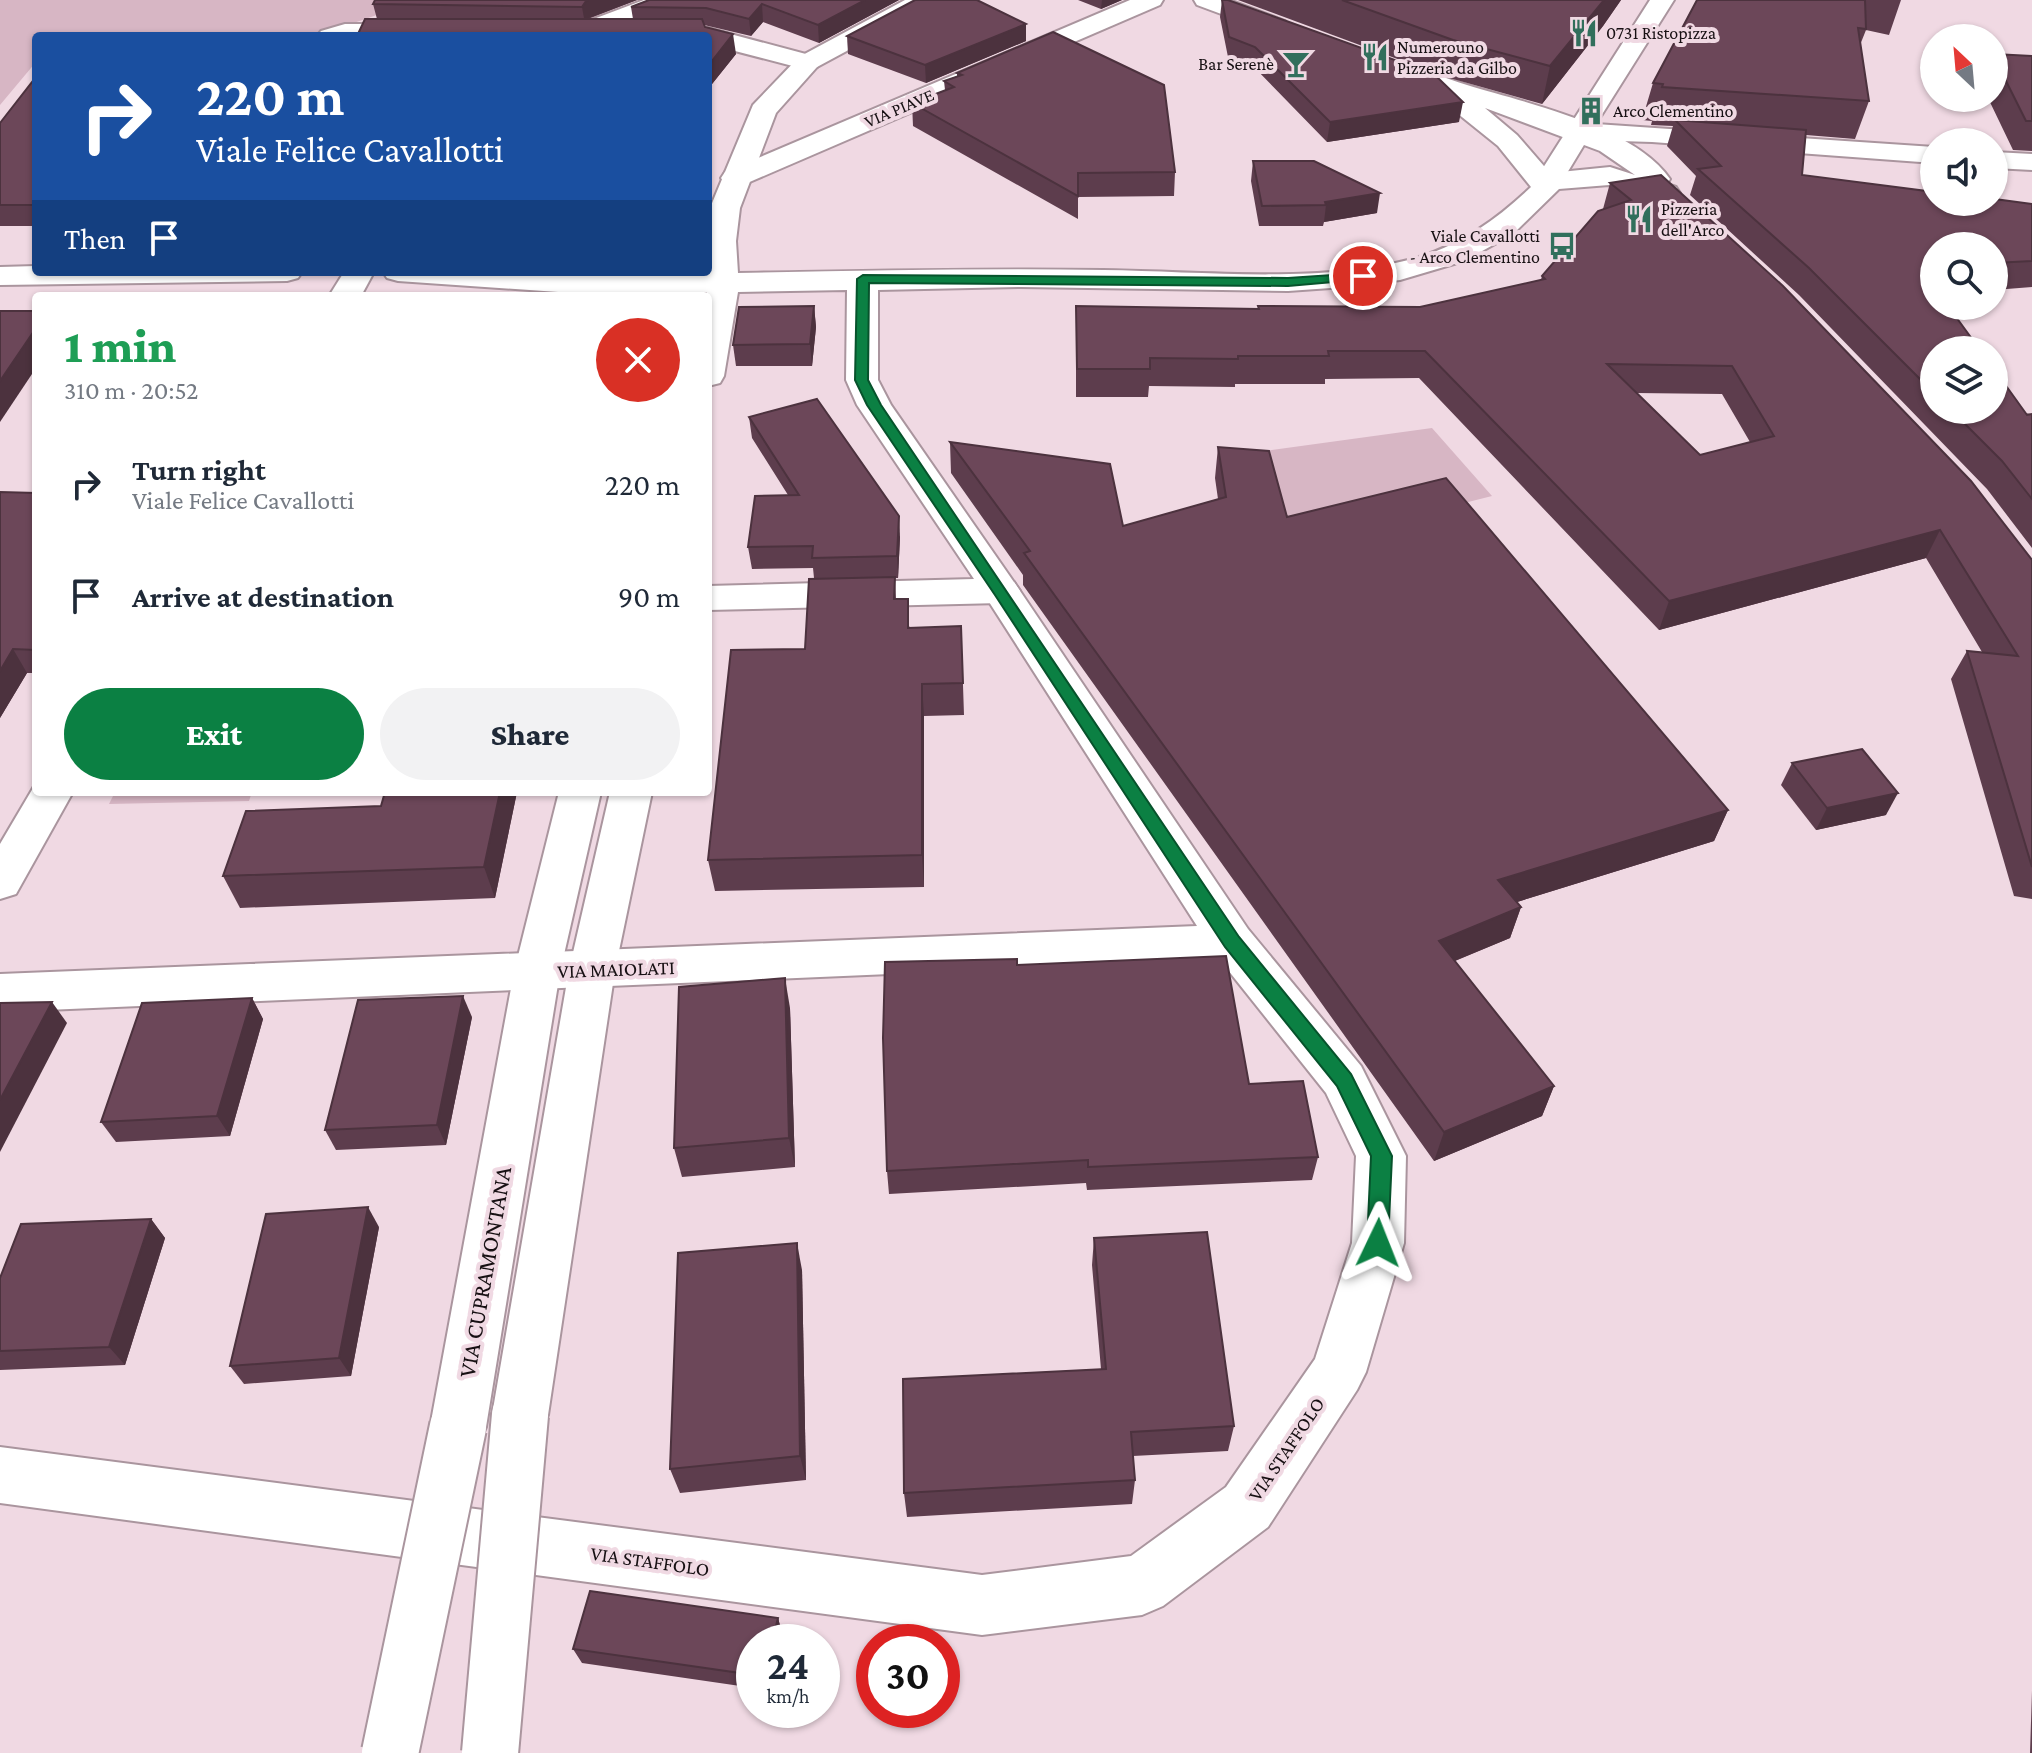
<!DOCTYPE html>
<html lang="en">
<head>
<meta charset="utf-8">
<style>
	:root { --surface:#fff; --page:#f2f2f3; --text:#1f2937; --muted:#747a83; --accent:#0b8043 }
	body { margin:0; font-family:"Crimson Pro",serif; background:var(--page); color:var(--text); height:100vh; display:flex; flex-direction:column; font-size:30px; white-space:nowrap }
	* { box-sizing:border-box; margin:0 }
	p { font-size:26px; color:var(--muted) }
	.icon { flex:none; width:44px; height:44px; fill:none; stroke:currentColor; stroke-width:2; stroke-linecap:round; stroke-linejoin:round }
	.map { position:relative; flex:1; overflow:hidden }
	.drawer { position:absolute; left:32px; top:292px; width:680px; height:504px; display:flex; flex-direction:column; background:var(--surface); border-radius:8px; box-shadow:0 2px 6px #0004 }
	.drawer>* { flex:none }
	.guide { position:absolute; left:32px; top:32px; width:680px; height:244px; border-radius:8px; box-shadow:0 2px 6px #0004; background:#1a4fa0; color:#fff; overflow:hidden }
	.needle { width:52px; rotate:334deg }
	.fabs { position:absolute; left:1920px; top:24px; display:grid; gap:16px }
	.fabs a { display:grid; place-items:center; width:88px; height:88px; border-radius:50%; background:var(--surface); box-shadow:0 2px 6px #0004; font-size:40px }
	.speed { position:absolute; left:736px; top:1624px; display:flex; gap:16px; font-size:40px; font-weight:700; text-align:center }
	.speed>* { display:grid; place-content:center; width:104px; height:104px; border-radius:50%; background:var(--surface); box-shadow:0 2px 6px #0004; line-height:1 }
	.speed small { font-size:20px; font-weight:400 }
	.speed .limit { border:12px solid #d22; background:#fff; color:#111 }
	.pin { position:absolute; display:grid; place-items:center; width:68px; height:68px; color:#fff; margin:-34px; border:4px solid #fff; border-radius:50%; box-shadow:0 2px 8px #0007 }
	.me { position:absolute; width:88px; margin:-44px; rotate:2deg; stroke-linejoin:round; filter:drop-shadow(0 0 6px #0008) }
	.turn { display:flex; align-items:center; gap:28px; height:168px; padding:0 32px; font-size:36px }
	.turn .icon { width:104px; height:104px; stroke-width:2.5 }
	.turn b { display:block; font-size:56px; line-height:68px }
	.then { display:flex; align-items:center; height:76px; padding:0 32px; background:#0003; gap:16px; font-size:30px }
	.round { display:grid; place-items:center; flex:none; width:84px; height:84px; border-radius:42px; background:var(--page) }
	.overview { display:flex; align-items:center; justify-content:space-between; height:136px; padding:0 32px }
	h1 { font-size:48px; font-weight:800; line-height:60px; color:#1e9e55 }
	.button { display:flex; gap:16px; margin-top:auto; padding:16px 32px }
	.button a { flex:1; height:92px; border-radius:48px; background:var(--accent); color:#fff; font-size:32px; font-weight:800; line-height:92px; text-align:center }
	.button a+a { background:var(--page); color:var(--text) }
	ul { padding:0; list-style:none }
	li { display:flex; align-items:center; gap:24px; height:112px; padding:0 32px }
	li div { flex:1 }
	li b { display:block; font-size:30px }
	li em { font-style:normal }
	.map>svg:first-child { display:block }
</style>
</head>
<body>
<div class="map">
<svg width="2032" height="1753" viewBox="0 0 2032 1753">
	<rect width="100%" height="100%" fill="#f0d9e3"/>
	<!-- green -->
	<g fill="#d7b6c4">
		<path d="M0,0H401L397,8L316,36H36V62L0,105Z"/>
		<path d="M1432,428L1492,496L1282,549L1258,452Z"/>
		<path d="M115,792H252L249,801L109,804Z"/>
	</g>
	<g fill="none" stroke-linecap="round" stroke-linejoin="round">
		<defs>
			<g id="minor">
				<path d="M644,0H679L676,5L594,36L563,34L567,29Z"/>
				<path d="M1130,0H1163L1160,5L745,184L735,187L725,184L721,178L725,172Z"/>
				<path d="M1650,0H1674L1596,124L1934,147V163L1652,142L1587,140L1558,188L1548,191L1538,188L1534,182Z"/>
				<path d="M345,24H417L426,27L430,32L427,36H317L321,31Z"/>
				<path d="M708,28L817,57L821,62L817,67L808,70L708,44V36H695L699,31Z"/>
				<path d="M1994,152L2032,154V170L1994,168Z"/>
				<path d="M344,272H374L361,296H329Z"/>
				<path d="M1001,579L1014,582L1248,929L1361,1066L1406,1156L1404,1243L1366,1372L1357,1390L1268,1527L1163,1606L1142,1615L982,1635L0,1503V1447L982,1575L1131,1556L1226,1487L1315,1359L1352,1243L1356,1156L1326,1093L1220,960L0,1012V974L1197,926L982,591L988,582Z"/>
				<path d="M36,783V792H73L16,894L0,899V844Z"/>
			</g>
			<g id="secondary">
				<path d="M905,0H935L932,5L817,67L776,113L740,208L736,241L738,273C860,271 981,268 1103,270C1200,271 1326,285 1419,257C1464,243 1497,219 1531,187L1498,146L1452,109L1448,103L1452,97L1388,76L1384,70L1388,64L1397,62C1421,68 1444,78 1467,85C1526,103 1634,126 1670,179L1667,184L1676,187L1680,193L1676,199L1666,202L1609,185L1559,189L1513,234L1464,261L1400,280L1345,287L1288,291L1021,287L878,290V380L891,405L1020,591L1014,600L1001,603L708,610V586L974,579L857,405L846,380L847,290L738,292L724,376L720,383L708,386L707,292L587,294L398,281L387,278L383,272C491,272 599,276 708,274L710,208L753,105L799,57ZM1485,108L1600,151L1635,175L1610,167L1550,173L1517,135Z"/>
				<path d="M1194,0H1229L1285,21L1289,26L1285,31H1267L1197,5Z"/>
				<path d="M36,266V272H302L298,278L287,281L0,285V267Z"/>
				<path d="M559,792H601L560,972L486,1427L478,1446L458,1454L438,1446L430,1427L514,972Z"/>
				<path d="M610,792H652L615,970L548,1415L540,1434L520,1442L500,1434L492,1415L569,970Z"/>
			</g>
		</defs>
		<!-- minor casing -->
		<use href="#minor" stroke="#aa959e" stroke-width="4"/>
		<!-- secondary casing -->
		<use href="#secondary" stroke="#aa959e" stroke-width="4"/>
		<!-- minor -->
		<use href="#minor" fill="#fff" fill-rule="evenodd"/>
		<!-- secondary -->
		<use href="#secondary" fill="#fff" fill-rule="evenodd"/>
		<defs>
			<g id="secondary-bridge">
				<path d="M390,1753L458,1427"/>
				<path d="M490,1753L520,1415"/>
			</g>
		</defs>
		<!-- secondary-bridge casing -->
		<use href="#secondary-bridge" stroke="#aa959e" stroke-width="60" stroke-linecap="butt"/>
		<!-- secondary-bridge -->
		<use href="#secondary-bridge" stroke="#fff" stroke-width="56"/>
	</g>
	<!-- wall -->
	<g fill="#5d3d4d" fill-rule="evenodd">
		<path d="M637,0L588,19H633L631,7L649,0H899L819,43L763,22L751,36L704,25L705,27L736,54L708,89V36L377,19L373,4Z"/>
		<path d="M1078,0H1122L1101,9Z"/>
		<path d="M1222,0L1459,122L1327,142L1253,66L1228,57L1220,17Z"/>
		<path d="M1238,0H1621L1603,26L1542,104L1446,77Z"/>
		<path d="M1697,0H1901L1889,35L1866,30L1860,45L1869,101L1855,139L1806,135L1802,175L2032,204V287L1994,290V246H1934V306H1965L1960,316H1955L1934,350V410H1994L2032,414V548L1987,489L1799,295L1690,195L1696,176L1667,146L1673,126L1651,125L1652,121L1642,120L1653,83Z"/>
		<path d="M847,36L1026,41L926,83L848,54Z"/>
		<path d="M1994,54L2032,56V151L2013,150L1988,98H1994Z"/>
		<path d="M957,73L1175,172L1174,196L1078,197V219L913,126L912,103L945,90L944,81L957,76Z"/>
		<path d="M36,77V226H0V123Z"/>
		<path d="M1253,161L1377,213L1324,222L1323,226H1259L1251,181Z"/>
		<path d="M1661,175L2032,560V899L2014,896L1951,679L1967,651L1982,652L1926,558L1659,630L1419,378L1325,379V384H1235V387L1149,386L1148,397H1076V306L1258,309V306L1420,307L1541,280L1542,276L1603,209L1610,183ZM1636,393L1722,394L1750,442L1700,455Z"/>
		<path d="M814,306L816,327L812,366H736L733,345Z"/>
		<path d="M749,417L900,537L898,578H895L896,599L910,628L961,626L964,715L924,716V887L715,891L708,860L805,649L814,578L813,568L752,569L748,547L788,495L752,438Z"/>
		<path d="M950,442L1123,526L1218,499L1215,478L1218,447L1287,517L1728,810L1714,841L1517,902L1521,907L1510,938L1455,961L1554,1086L1542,1116L1434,1161L1023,585V575L951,473Z"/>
		<path d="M36,493V673H27L0,718Z"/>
		<path d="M1792,763L1886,815L1816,830L1781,785Z"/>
		<path d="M517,792L495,898L240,908L223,876L381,806Z"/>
		<path d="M1017,965L1249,1084L1318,1157L1312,1180L1087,1190L1086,1183L889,1194L887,1171Z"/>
		<path d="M252,998L263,1019L230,1136L116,1142L101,1122Z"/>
		<path d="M790,1008L795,1167L682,1177L674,1148Z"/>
		<path d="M472,1017L446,1145L336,1150L325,1130Z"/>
		<path d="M151,1219L165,1238L125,1365L0,1370V1278Z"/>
		<path d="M379,1227L351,1376L244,1384L230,1366Z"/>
		<path d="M1094,1238L1234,1426L1228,1451L1133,1456L1135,1480L1132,1504L907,1517L904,1493L1101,1369L1092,1265Z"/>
		<path d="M802,1270L806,1480L680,1493L670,1469Z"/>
		<path d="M778,1618L782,1633L780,1642H754V1688L582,1663L573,1649Z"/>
		<path d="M2032,1691V1753H2030Z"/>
	</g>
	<!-- shaded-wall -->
	<g fill="#4c323e">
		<path d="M588,0H637L589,18L585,24L582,7L586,1Z"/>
		<path d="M865,0H899L819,43L818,25Z"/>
		<path d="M1102,0H1122L1101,9Z"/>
		<path d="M1604,0H1621L1603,26L1542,104L1550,66Z"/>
		<path d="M762,4L763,22L751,36L749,19Z"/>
		<path d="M1026,24V41L926,83L925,65Z"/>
		<path d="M733,34L736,54L708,89V66Z"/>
		<path d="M1463,102L1459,122L1327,142L1330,122Z"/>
		<path d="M1380,193L1377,213L1324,222L1326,205L1325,202Z"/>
		<path d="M814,306L816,327L812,366L810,344Z"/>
		<path d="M36,328V368L0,422V381Z"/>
		<path d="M899,516L900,537L898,578L897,556Z"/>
		<path d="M1940,530L1926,558L1659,630L1669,601Z"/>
		<path d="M13,649L27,673L0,718V671Z"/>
		<path d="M922,684L924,716V887L922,855Z"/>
		<path d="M500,792H517L495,898L484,867Z"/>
		<path d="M1898,793L1886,815L1816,830L1827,808Z"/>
		<path d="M1728,810L1714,841L1488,911L1498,880Z"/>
		<path d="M1521,907L1510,938L1430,971L1439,941Z"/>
		<path d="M785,978L790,1008L795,1167L789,1138Z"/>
		<path d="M463,996L472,1017L446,1145L437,1125Z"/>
		<path d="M252,998L263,1019L230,1136L217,1116Z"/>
		<path d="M52,1002L67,1023L0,1152V1100Z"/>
		<path d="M1554,1086L1542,1116L1434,1161L1444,1132Z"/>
		<path d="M368,1207L379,1227L351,1376L339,1358Z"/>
		<path d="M151,1219L165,1238L125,1365L109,1347Z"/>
		<path d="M797,1243L802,1270L806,1480L800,1456Z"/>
		<path d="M778,1618L782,1633L780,1642H772Z"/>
	</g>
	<!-- building -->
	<g fill="#6c4759" stroke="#4c323e" stroke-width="2" fill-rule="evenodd">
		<path d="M375,0H588L586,1L582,7L373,4Z"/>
		<path d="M649,0H865L818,25L762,4L749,19L706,8L631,7Z"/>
		<path d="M915,0H977L1026,24L925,65L847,36Z"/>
		<path d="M1222,0H1228L1434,74L1463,102L1330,122L1255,47L1229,37Z"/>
		<path d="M1342,0H1604L1550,66L1453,40Z"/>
		<path d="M1697,0H1865L1866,29L1858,28L1869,101L1662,87L1663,84L1653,83Z"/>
		<path d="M365,19H702L705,27L733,34L708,66V36H357Z"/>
		<path d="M1053,32L1164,85L1175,172L1078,173V196L912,103L954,87L944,81L962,75L957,73Z"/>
		<path d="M1994,54L2032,56V121H2026L1994,57Z"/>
		<path d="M36,77V205H0V123Z"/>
		<path d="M1675,120L1806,130L1802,175L1934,192V202H1994V199L2032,204V261L1994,263V246H1934V306H1948L1980,350H1934V393L1809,268L1698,169L1721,166Z"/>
		<path d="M1253,161H1314L1380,193L1325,202L1326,205L1262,206Z"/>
		<path d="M1661,175L1783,286L1971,481L2032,560V867L1967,651L2018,656L1940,530L1669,601L1425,351H1328L1329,356H1238V359L1150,358V369H1077L1076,306L1259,309L1258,306L1420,307L1545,279L1542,276L1598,211L1631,200L1610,183ZM1607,364L1732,366L1774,436L1700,455Z"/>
		<path d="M814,306L810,344L733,345L739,307Z"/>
		<path d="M0,311H36V328L0,381Z"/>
		<path d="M1994,369L2027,415L2032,414V499L2002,461L1951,410H1994Z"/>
		<path d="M817,399L899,516L897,556L812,558L813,546L748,547L755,496L799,495L749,417Z"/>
		<path d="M950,442L1110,464L1123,526L1226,497L1218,447L1269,451L1287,517L1446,478L1728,810L1498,880L1521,907L1439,941L1554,1086L1444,1132L1024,553L1030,551Z"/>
		<path d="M0,492L36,493V650L13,649L0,671Z"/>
		<path d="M895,577L894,599H908V628L961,626L963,683L922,684V855L708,860L731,650L805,649L809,579Z"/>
		<path d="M1862,749L1898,793L1827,808L1792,763Z"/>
		<path d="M385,792H500L484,867L223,876L246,811L381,806Z"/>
		<path d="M1226,956L1249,1084L1303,1081L1318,1157L1088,1167V1160L887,1171L883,1038L885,962L1017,959V965Z"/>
		<path d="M785,978L789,1138L674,1148L679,987Z"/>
		<path d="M463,996L437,1125L325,1130L358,1000Z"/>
		<path d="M252,998L217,1116L101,1122L142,1003Z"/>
		<path d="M52,1002L0,1100V1003Z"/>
		<path d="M368,1207L339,1358L230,1366L266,1214Z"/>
		<path d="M151,1219L109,1347L0,1351V1278L21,1224Z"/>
		<path d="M1207,1232L1234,1426L1131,1432L1135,1480L904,1493L903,1379L1106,1369L1094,1238Z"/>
		<path d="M797,1243L800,1456L670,1469L678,1253Z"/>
		<path d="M590,1591L778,1618L772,1642H754V1675L573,1649Z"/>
	</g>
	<!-- route -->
	<path fill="#0b8043" stroke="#07532c" stroke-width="2" d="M1363,273L1369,276L1367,279L1288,286L869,283L868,380L881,405L1239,937L1351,1074L1392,1156L1388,1243L1385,1250L1378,1253L1370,1250L1367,1243L1371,1156L1337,1086L1225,947L995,595L867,405L855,380L857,279L863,275L1288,278Z"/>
	<!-- icons -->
	<defs>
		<symbol id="restaurant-bare" viewBox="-9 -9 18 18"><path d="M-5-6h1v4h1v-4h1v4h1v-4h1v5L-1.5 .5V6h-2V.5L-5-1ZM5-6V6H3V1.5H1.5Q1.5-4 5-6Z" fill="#316f5c" stroke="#f0d9e3" stroke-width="2.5" paint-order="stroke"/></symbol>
		<symbol id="bar-bare" viewBox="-9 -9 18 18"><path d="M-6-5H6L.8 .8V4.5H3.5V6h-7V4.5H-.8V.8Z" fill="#316f5c" stroke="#f0d9e3" stroke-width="2.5" paint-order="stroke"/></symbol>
		<symbol id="building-bare" viewBox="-9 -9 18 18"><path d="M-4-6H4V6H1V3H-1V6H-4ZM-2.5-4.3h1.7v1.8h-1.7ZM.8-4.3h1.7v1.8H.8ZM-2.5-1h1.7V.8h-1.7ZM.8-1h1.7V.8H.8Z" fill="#316f5c" stroke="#f0d9e3" stroke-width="2.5" paint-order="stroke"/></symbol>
		<symbol id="bus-bare" viewBox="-9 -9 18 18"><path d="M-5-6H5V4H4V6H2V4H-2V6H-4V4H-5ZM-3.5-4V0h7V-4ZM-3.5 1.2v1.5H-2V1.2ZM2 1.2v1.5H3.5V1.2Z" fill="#316f5c" stroke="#f0d9e3" stroke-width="2.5" paint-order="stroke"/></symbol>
	</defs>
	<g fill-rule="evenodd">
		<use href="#restaurant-bare" x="1564" y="13" width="40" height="40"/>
		<use href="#restaurant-bare" x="1355" y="37" width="40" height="40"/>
		<use href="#bar-bare" x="1276" y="44" width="40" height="40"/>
		<use href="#building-bare" x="1571" y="91" width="40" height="40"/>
		<use href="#restaurant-bare" x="1619" y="199" width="40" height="40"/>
		<use href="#bus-bare" x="1542" y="226" width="40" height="40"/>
	</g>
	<g text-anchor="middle" stroke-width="8" stroke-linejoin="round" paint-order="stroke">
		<!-- far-poi labels -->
		<g font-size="18" fill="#171013" stroke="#f0d9e3" text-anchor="start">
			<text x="1606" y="39">0731 Ristopizza</text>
			<text x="1397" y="53">Numerouno<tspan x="1397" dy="21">Pizzeria da Gilbo</tspan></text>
			<text x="1274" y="70" text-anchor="end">Bar Serenè</text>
			<text x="1613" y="117">Arco Clementino</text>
			<text x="1661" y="215">Pizzeria<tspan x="1661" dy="21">dell'Arco</tspan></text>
			<text x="1540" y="242" text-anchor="end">Viale Cavallotti<tspan x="1540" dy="21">- Arco Clementino</tspan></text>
		</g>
		<!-- far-street labels -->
		<g font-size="18" fill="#171013" stroke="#f0d9e3">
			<text transform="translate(899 108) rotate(-23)" y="6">VIA PIAVE</text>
		</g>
		<!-- street labels -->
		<g font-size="20" fill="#171013" stroke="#f0d9e3">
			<text transform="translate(616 969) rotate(-2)" y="7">VIA MAIOLATI</text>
			<text transform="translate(1286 1449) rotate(-56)" y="7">VIA STAFFOLO</text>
			<text transform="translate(650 1561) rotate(8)" y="7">VIA STAFFOLO</text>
		</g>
		<!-- near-street labels -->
		<g font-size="24" fill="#171013" stroke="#f0d9e3">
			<text transform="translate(485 1272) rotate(-80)" y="8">VIA CUPRAMONTANA</text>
		</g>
	</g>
</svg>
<div class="fabs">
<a><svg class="needle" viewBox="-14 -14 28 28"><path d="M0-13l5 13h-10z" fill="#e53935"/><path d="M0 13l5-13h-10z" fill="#747a83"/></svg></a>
<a><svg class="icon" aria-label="sound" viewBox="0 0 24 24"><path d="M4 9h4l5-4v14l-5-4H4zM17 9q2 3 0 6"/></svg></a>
<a><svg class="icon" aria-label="search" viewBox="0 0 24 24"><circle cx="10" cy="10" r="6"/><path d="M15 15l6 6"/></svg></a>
<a><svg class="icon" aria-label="layers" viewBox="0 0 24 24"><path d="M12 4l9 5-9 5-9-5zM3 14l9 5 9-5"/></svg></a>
</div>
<div class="speed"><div>24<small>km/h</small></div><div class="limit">30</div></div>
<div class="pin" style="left:1363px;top:276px;background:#d93025"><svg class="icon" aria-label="arrive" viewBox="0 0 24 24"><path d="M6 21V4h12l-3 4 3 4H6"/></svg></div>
<svg class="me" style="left:1378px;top:1243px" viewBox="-20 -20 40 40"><path d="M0-17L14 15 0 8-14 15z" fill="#0b8043" stroke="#fff" stroke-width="4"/></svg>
<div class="guide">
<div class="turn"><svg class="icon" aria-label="right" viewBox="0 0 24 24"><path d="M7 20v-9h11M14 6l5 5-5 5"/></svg><div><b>220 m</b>Viale Felice Cavallotti</div></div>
<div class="then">Then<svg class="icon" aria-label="arrive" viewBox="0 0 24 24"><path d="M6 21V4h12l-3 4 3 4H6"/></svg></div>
</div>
<section class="drawer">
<div class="overview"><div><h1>1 min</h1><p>310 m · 20:52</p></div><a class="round" style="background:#d93025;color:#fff"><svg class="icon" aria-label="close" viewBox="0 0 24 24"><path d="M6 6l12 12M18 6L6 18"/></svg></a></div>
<ul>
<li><svg class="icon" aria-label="right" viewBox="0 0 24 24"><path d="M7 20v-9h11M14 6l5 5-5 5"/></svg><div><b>Turn right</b><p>Viale Felice Cavallotti</p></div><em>220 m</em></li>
<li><svg class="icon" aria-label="arrive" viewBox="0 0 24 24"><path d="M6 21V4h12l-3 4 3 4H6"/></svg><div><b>Arrive at destination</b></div><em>90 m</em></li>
</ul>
<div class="button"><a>Exit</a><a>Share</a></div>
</section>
</div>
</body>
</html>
